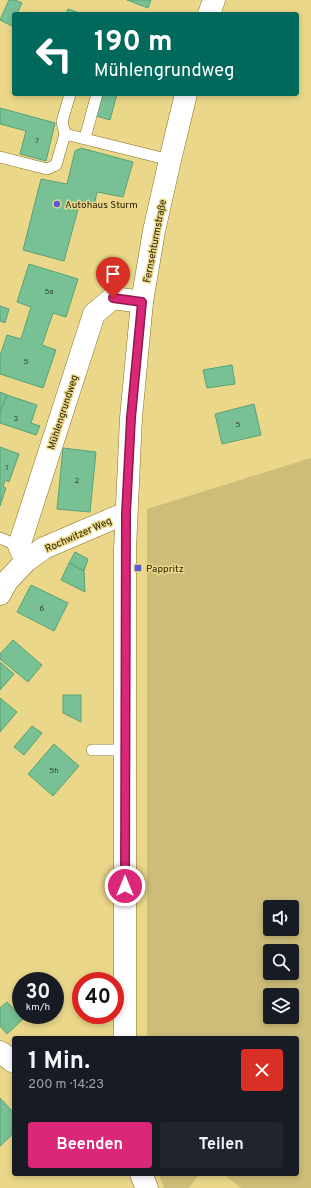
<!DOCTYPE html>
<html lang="de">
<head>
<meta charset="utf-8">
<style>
	:root { --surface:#171b24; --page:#20242c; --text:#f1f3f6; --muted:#9ea1a6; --accent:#db2777 }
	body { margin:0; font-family:Overpass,sans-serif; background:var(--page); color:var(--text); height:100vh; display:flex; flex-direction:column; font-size:15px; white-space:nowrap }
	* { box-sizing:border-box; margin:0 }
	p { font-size:13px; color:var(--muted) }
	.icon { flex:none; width:22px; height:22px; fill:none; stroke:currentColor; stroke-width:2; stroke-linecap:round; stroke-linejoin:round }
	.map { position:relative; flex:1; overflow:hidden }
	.side { position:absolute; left:12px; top:1036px; width:287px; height:140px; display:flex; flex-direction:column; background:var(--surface); border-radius:4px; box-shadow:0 2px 6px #0003 }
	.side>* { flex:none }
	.banner { position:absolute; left:12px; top:12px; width:287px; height:84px; border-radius:4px; box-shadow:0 2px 6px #0003; background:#00695c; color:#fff; overflow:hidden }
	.controls { position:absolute; left:263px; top:900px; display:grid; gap:8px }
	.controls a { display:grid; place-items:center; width:36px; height:36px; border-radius:4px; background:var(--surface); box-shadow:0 2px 6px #0003; font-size:20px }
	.speed { position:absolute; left:12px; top:972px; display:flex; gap:8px; font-size:20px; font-weight:700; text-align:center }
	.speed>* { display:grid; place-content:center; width:52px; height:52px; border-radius:50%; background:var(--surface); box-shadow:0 2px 6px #0003; line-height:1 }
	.speed small { font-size:10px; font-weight:400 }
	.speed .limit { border:6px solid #d22; background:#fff; color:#111 }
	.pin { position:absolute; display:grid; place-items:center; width:34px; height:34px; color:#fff; margin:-41px -17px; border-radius:50% 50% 50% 0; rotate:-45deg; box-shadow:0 0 4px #0007 }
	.pin .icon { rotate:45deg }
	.me { position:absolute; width:44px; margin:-22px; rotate:0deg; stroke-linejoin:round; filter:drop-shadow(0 0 3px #0008) }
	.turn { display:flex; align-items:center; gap:14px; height:84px; padding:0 16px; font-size:18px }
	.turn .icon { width:52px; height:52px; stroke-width:2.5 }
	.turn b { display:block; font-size:28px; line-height:34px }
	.round { display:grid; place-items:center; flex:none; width:42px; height:42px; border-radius:4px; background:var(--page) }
	.head { display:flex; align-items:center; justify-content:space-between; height:68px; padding:0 16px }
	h1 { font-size:24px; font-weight:700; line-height:30px }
	.cta { display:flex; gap:8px; margin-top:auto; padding:8px 16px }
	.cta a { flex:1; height:46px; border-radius:4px; background:var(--accent); color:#fff; font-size:16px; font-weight:700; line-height:46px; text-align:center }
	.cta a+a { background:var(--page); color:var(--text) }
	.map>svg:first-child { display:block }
</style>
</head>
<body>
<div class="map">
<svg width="311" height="1188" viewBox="0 0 311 1188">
	<rect width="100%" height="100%" fill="#ead789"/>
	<!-- green -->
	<g fill="#cebd79" fill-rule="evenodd">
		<path d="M311,458V1188H241L223,1174H297V1038H147V509ZM270,907H292V929H270ZM270,951H292V973H270ZM270,995H292V1017H270Z"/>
		<path d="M159,1174H199L189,1188H164Z"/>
	</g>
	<!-- building -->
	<g fill="#78c194" stroke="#58a277">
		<path d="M9,0H15L22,3L17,14H14V21L12,26L0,20Z"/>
		<path d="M127,0H151L148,8Z"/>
		<path d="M68,9L82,14H66Z"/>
		<path d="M102,94H117L110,120L96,116Z"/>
		<path d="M0,108L55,123L46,161L20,154L26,131L0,124Z"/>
		<path d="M81,148L133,162L123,197L97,192L94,206L80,202L64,261L23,250L41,179L67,184L75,151Z"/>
		<path d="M29,264L78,279L66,317L53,313L42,345L56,350L43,388L0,374V356L7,335L21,339L31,307L17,302Z"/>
		<path d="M0,306L9,309L5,323L0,321Z"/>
		<path d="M232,365L235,384L207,388L203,370Z"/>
		<path d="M0,392L7,395L0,413Z"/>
		<path d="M7,395L37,405L31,423L40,426L36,435L0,423V413Z"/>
		<path d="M254,404L261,435L222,444L215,414Z"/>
		<path d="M0,447L19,454L9,482L5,480L3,487L6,488L0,506Z"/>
		<path d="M63,448L96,452L90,512L57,509Z"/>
		<path d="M75,552L88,559L84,571L69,563Z"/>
		<path d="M69,563L84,571L85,592L61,580Z"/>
		<path d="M31,585L68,603L54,631L17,612Z"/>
		<path d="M13,640L42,665L28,682L0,659V654Z"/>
		<path d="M0,662L14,674L0,690Z"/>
		<path d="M63,695H81V722L63,713Z"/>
		<path d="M0,698L17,712L0,732Z"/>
		<path d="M32,726L42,733L24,755L14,747Z"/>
		<path d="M54,744L79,766L53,796L28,774Z"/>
		<path d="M7,1002L23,1019L7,1034L0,1026V1008Z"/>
		<path d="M0,1098L14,1113V1133L0,1146Z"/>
	</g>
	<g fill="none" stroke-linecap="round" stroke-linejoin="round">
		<defs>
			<g id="service">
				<path d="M65,134L62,122L70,94"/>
				<path d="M85,138L97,94"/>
				<path d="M0,157L47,169L56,165L65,134L170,160"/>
				<path d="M0,538L19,546"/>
				<path d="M92,750H125"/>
			</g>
			<g id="minor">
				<path d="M26,561L19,546L94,314L113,298L142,302"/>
				<path d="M0,594L7,581L26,561L44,548L126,513"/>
			</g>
			<g id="tertiary">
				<path d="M209,14L214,0"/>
				<path d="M125,1038V549L131,418L142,302L154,231L170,160L186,94"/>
				<path d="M0,1052L14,1062"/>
				<path d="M141,1174L147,1188"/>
			</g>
		</defs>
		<!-- service casing -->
		<use href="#service" stroke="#847222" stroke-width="12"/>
		<!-- minor casing -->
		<use href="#minor" stroke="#847222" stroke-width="23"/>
		<!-- tertiary casing -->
		<use href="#tertiary" stroke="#847222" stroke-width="23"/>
		<!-- service -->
		<use href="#service" stroke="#fff" stroke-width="11"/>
		<!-- minor -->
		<use href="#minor" stroke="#fff" stroke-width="22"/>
		<!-- tertiary -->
		<use href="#tertiary" stroke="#fff" stroke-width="22"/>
	</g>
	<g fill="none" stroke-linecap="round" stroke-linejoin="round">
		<defs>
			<path id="route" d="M113,298L142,302L131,418L126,513L125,886"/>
		</defs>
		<!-- route casing -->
		<use href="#route" stroke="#8e194d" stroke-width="10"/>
		<!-- route -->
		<use href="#route" stroke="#db2777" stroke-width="7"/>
	</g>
	<!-- markers -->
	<g fill="#555bd2" stroke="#ead789" stroke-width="1.5">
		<circle cx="57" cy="204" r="4"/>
		<rect x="134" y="564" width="8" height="8" rx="2"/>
	</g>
	<g text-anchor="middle" stroke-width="3" stroke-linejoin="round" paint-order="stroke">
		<!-- number labels -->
		<g font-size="8" fill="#3a4725">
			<text x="37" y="143">7</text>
			<text x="49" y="294">5a</text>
			<text x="26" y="364">5</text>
			<text x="16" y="421">3</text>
			<text x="238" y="427">5</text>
			<text x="7" y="470">1</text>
			<text x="77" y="483">2</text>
			<text x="42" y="611">6</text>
			<text x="54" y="773">5h</text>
		</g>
		<!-- poi labels -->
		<g font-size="10" fill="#261e00" stroke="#ead789" text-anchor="start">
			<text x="65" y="208">Autohaus Sturm</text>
			<text x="146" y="572">Pappritz</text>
		</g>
		<!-- street labels -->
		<g font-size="10" fill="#261e00" stroke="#ead789">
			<text transform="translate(154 241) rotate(-79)" y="4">Fernsehturmstraße</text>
			<text transform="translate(62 412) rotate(-72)" y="4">Mühlengrundweg</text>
			<text transform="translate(78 534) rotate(-24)" y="4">Rochwitzer Weg</text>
		</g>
	</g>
</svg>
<div class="controls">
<a><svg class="icon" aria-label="sound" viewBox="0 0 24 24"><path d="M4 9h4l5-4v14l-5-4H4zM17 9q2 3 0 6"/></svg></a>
<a><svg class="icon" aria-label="search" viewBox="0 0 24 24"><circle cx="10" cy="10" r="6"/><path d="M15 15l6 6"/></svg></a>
<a><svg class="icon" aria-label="layers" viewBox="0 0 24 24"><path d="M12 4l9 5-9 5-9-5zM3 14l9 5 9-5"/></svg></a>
</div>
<div class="speed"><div>30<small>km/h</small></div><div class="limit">40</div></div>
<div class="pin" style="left:113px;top:298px;background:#d93025"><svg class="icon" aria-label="arrive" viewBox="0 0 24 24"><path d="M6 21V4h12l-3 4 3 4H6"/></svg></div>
<svg class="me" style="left:125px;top:886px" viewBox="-20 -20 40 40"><circle r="17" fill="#db2777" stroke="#fff" stroke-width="3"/><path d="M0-11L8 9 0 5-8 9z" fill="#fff"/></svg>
<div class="banner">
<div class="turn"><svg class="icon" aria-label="left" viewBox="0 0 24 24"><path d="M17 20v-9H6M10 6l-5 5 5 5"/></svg><div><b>190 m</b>Mühlengrundweg</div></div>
</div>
<section class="side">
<div class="head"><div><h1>1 Min.</h1><p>200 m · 14:23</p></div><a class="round" style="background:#d93025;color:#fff"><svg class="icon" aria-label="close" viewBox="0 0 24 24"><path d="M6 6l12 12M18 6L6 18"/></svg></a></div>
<div class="cta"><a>Beenden</a><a>Teilen</a></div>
</section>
</div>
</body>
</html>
